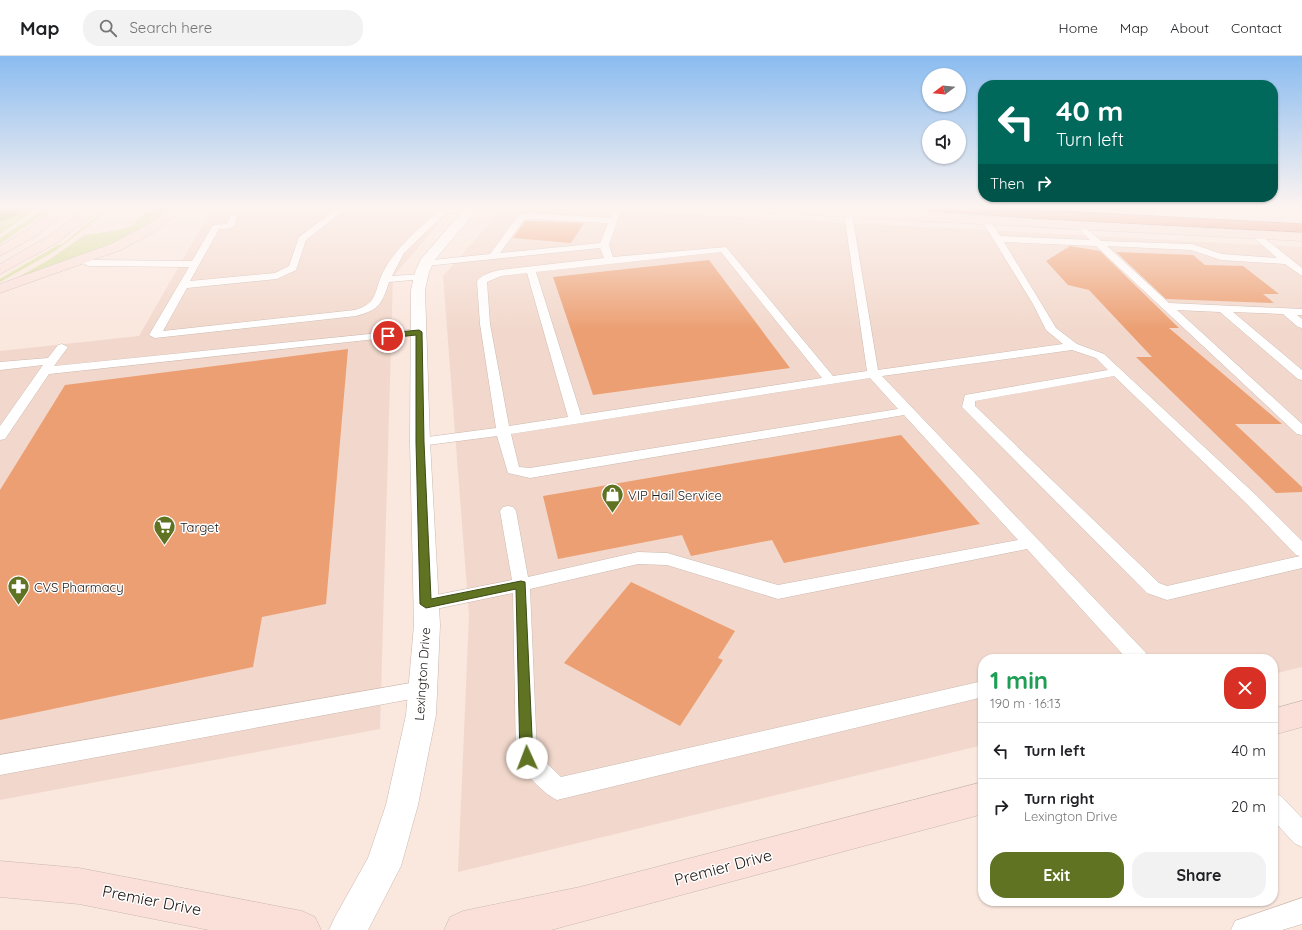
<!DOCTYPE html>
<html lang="en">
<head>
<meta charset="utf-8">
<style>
	:root { --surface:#fff; --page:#f2f2f2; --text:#202124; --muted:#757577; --line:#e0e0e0; --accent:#5f7322 }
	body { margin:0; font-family:Quicksand,sans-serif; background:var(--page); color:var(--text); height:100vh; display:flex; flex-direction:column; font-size:15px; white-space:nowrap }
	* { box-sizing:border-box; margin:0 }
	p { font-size:13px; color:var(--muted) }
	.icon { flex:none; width:22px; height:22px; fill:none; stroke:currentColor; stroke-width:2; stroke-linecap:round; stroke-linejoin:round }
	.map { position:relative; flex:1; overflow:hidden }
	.drawer { position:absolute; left:978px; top:598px; width:300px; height:252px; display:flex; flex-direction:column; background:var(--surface); border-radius:16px; box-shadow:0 1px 3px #0004 }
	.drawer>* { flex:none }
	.hud { position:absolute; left:978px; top:24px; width:300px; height:122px; border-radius:16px; box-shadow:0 1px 3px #0004; background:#00695c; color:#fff; overflow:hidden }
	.needle { width:26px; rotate:254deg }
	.controls { position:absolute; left:922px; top:12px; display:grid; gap:8px }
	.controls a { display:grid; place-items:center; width:44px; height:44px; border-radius:50%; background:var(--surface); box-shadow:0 1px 3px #0004; font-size:20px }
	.pin { position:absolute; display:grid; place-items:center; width:34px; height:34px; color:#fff; margin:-17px; border:2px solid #fff; border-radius:50%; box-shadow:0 1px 4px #0007 }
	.me { position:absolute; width:44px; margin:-22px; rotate:358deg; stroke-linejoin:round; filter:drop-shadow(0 0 3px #0008) }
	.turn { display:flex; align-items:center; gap:14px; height:84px; padding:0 12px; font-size:18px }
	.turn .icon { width:52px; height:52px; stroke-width:2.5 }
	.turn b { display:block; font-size:28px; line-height:34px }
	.then { display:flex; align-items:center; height:38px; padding:0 12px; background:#0003; gap:8px; font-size:15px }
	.round { display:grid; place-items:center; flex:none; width:42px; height:42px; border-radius:16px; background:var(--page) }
	.headline { display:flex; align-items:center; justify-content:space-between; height:68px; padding:0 12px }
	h1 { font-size:24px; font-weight:700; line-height:30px; color:#1e9e55 }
	.cta { display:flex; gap:8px; margin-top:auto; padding:8px 12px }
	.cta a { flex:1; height:46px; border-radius:16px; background:var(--accent); color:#fff; font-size:16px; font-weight:700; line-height:46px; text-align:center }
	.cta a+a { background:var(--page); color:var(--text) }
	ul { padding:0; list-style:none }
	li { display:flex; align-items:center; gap:12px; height:56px; padding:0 12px; border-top:1px solid var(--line) }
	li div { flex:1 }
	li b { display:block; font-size:15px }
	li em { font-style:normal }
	header { display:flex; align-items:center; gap:24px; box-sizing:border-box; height:56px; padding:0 20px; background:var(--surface); border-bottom:1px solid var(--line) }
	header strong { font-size:19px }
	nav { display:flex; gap:22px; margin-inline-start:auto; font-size:14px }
	.search { width:280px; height:36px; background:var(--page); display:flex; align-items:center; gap:10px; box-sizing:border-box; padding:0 14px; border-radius:16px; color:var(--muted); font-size:15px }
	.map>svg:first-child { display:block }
</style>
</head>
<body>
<header>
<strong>Map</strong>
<div class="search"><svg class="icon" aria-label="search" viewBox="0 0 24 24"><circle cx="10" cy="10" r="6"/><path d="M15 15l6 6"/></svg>Search here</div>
<nav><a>Home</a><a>Map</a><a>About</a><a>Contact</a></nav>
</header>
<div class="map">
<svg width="1302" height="874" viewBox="0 0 1302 874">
	<rect width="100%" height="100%" fill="#fae7de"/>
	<!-- built -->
	<g fill="#f2d8cc">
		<path d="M213,151H453L393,221L380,673L0,744V295L139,280Z"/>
		<path d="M504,151H551L1302,191V611L1273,618V603H983V689L458,816L469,559L443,220Z"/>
	</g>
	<!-- green -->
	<g fill="#d6de9f">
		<path d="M27,151H39L0,178V166L16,160Z"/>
		<path d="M46,151H54L0,188V182Z"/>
		<path d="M109,151H113L55,195L0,226V223L58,189H61Z"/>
		<path d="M159,151H176L126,183L6,228L47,205L85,179L124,173L133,169L143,159Z"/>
	</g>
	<!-- forest -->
	<path fill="#b0ba64" d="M0,151H27L16,160L0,166Z"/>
	<!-- building -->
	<g fill="#ec9f72">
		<path d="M531,165L584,167L571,187L513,182L525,165Z"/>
		<path d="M1070,190L1100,195L1179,272H1169L1282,368H1235L1302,431V436L1276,437L1136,301H1152L1089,234L1068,229L1046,205Z"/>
		<path d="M1116,196L1193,199L1205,209L1243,210L1279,238H1263L1274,247L1166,243Z"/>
		<path d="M709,204L790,312L593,339L553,221Z"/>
		<path d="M348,293L326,548L262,561L253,611L0,664V434L65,329Z"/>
		<path d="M901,379L980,468L784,507L772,484L691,500L682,479L558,503L543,440Z"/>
		<path d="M631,526L735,575L718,602L723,604L680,670L564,607Z"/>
	</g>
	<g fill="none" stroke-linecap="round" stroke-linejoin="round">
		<defs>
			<g id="lane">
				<path d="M339,151H348L306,184L296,214L277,223L187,232L163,275L355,254C375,248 374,240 380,223C391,195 416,176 437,156L429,151L471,152L475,154L471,156H447L404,197L392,220L421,218L426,221L424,223L389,226C382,248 379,254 356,260L155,282L149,279L189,211L89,210L77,205L82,202L89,204L192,205L213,169L227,168L230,160L233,159L237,162C233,174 231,172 219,173L190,225L275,217L289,210L299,181Z"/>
				<path d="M614,151H622L609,189L613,201L726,191L833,320L867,315L844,158L845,156H848L852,158L878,314L1063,288L1046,274L1033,248L982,165L983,163H989L1000,180L1090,184L1076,170L1080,167L1101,185L1192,188L1222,198L1277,202L1251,179L1252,177H1258L1302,212V220L1285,208L1221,204L1191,194L1107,190L1169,247L1302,253V259H1297L1302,263V272L1298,271L1283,258L1233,256L1302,314V324L1298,323L1220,256L1177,254L1302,368V379L1297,378L1096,190L1004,186L1056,272L1077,288L1104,298L1257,440L1302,485V512L1167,544L1147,537L962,351L965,339L1108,314L1096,302L1072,294L882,320L1146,597L1148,603H1127L1027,493L778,543L667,509L638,508L530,533L537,698L561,721L983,625V641L557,744C544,738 522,715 516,702L513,537L426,555L420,553L417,548L420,543L426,541L512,524L500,455L503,451L508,450L513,451L516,455L528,521L638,496L667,497L778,529L1018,484L904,359L530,422L508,417L497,380L420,390L415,389L413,386L415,383L420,382L496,372L480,268L477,225C483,218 491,216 500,214L604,202L600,192L426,210L423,209V205L490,198L518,160L531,157L610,162ZM531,163L608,167L600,187L500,197L524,164ZM721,196L822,322L581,359L536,216ZM527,217L568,361L509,370L490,268L487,226L501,220ZM1114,320L1247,448L1296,499L1300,500L1167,530L1159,527L975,350V345ZM870,322L898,353L530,412L519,411L511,378Z"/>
				<path d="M419,273L423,274L425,276L423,278L49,318L5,383L0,384V370L43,309L0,314V306L48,302L58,289L62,288L68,291L54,310Z"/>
				<path d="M422,625L429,627L432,633L429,639L422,641L0,719V699Z"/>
				<path d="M1273,737L1281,740L1302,762V791L1294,787L1273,764Z"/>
				<path d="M1302,842V868L1282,874H1231L1235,865Z"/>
			</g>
			<path id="street" d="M466,151H479L434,205L429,216L425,234L430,386L440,569L436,659L418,749L401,810L368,874H329L335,861L368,802L386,749L406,659L414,569L410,386L411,234L415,216L421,203Z"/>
			<g id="secondary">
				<path d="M57,151H71L38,179L0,200V190L28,173Z"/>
				<path d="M89,151H103L57,187L0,218V208L47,181Z"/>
				<path d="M174,151H188L151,178L121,194L0,237V228L111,188L141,172Z"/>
				<path d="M730,151H808L1302,177V185L736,155Z"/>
				<path d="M1302,645V671L1273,679V653Z"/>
				<path d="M983,726V758L551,874H444L450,861L463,855L580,831Z"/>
				<path d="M0,805L79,812L302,855L315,861L321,874H209L79,848L0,841Z"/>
			</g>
			<path id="highway" d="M925,151H986L1302,168V176L1047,163L931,155Z"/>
		</defs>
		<!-- lane casing -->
		<use href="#lane" stroke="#cbb9b0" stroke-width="1"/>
		<!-- street casing -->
		<use href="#street" stroke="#cbb9b0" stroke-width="1"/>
		<!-- secondary casing -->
		<use href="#secondary" stroke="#cbb9b0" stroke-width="1"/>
		<!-- highway casing -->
		<use href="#highway" stroke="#a46a59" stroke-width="1"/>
		<!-- lane -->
		<use href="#lane" fill="#fff" fill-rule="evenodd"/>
		<!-- street -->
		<use href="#street" fill="#fff" fill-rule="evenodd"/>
		<!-- secondary -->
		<use href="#secondary" fill="#fae0d9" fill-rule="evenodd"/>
		<!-- highway -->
		<use href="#highway" fill="#ed987f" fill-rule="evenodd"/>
	</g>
	<!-- sky -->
	<linearGradient id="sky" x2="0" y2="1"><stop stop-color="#8abcf0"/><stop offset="0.55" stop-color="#fdf4f0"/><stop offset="1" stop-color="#fdf4f0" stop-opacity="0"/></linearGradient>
	<rect width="1302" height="274" fill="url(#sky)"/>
	<!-- route -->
	<path fill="#5f7322" stroke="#3e4b16" d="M419,274L422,276L424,386L431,543L521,525L525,526L533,702L531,706L527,708L522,706L520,702L516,533L426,552L420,548L416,386V279L388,282L384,280L388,277Z"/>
	<!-- icons -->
	<defs>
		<symbol id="shop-pin" viewBox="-11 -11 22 30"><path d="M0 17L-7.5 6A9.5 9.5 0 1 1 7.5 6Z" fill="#5f7322" stroke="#fff"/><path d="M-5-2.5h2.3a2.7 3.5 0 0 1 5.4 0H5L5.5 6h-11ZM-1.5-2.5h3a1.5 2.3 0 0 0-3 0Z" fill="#fff"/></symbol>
		<symbol id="supermarket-pin" viewBox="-11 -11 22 30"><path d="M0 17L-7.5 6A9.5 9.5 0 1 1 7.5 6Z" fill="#5f7322" stroke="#fff"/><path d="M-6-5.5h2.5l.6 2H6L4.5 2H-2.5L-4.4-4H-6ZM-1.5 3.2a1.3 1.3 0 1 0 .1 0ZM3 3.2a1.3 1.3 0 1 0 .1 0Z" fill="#fff"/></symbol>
		<symbol id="pharmacy-pin" viewBox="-11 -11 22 30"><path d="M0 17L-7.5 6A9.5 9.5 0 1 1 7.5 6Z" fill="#5f7322" stroke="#fff"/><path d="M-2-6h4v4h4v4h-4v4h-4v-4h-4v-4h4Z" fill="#fff"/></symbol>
	</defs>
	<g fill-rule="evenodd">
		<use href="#shop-pin" x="600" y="426" width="25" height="34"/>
		<use href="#supermarket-pin" x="152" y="458" width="25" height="34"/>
		<use href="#pharmacy-pin" x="6" y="518" width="25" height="34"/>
	</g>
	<g text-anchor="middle" stroke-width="3" stroke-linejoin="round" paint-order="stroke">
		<!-- poi labels -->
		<g font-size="13" fill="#1c1613" stroke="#fff" text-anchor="start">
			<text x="628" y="444">VIP Hail Service</text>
			<text x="180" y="476">Target</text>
			<text x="34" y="536">CVS Pharmacy</text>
		</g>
		<!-- street labels -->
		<g font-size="13" fill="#1c1613" stroke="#fff">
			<text transform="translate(422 618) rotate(-86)" y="5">Lexington Drive</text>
		</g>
		<!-- near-street labels -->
		<g font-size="16" fill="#1c1613" stroke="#fff">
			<text transform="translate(723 811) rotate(-15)" y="6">Premier Drive</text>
			<text transform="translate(152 844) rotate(11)" y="6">Premier Drive</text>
		</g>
	</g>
</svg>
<div class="controls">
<a><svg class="needle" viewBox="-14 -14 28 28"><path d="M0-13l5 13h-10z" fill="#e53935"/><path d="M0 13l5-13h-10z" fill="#757577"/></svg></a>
<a><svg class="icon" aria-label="sound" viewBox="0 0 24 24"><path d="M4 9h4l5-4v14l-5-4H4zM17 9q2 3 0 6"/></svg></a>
</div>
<div class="pin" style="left:388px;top:280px;background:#d93025"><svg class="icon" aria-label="arrive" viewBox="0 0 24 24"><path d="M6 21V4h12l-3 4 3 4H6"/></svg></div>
<svg class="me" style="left:527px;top:702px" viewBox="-20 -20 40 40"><circle r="19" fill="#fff"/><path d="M0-13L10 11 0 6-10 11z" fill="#5f7322"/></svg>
<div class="hud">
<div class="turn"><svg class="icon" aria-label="left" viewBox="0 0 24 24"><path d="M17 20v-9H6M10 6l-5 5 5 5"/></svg><div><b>40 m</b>Turn left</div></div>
<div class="then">Then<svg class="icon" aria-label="right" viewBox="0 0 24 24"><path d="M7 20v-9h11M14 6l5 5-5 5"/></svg></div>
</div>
<section class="drawer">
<div class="headline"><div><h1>1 min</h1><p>190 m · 16:13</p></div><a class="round" style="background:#d93025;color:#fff"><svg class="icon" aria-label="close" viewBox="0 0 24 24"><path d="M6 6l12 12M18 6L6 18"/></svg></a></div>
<ul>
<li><svg class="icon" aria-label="left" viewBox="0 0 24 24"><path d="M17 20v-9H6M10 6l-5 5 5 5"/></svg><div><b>Turn left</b></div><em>40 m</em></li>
<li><svg class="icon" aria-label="right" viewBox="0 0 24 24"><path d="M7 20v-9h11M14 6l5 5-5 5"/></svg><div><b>Turn right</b><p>Lexington Drive</p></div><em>20 m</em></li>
</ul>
<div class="cta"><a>Exit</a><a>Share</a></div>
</section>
</div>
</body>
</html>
